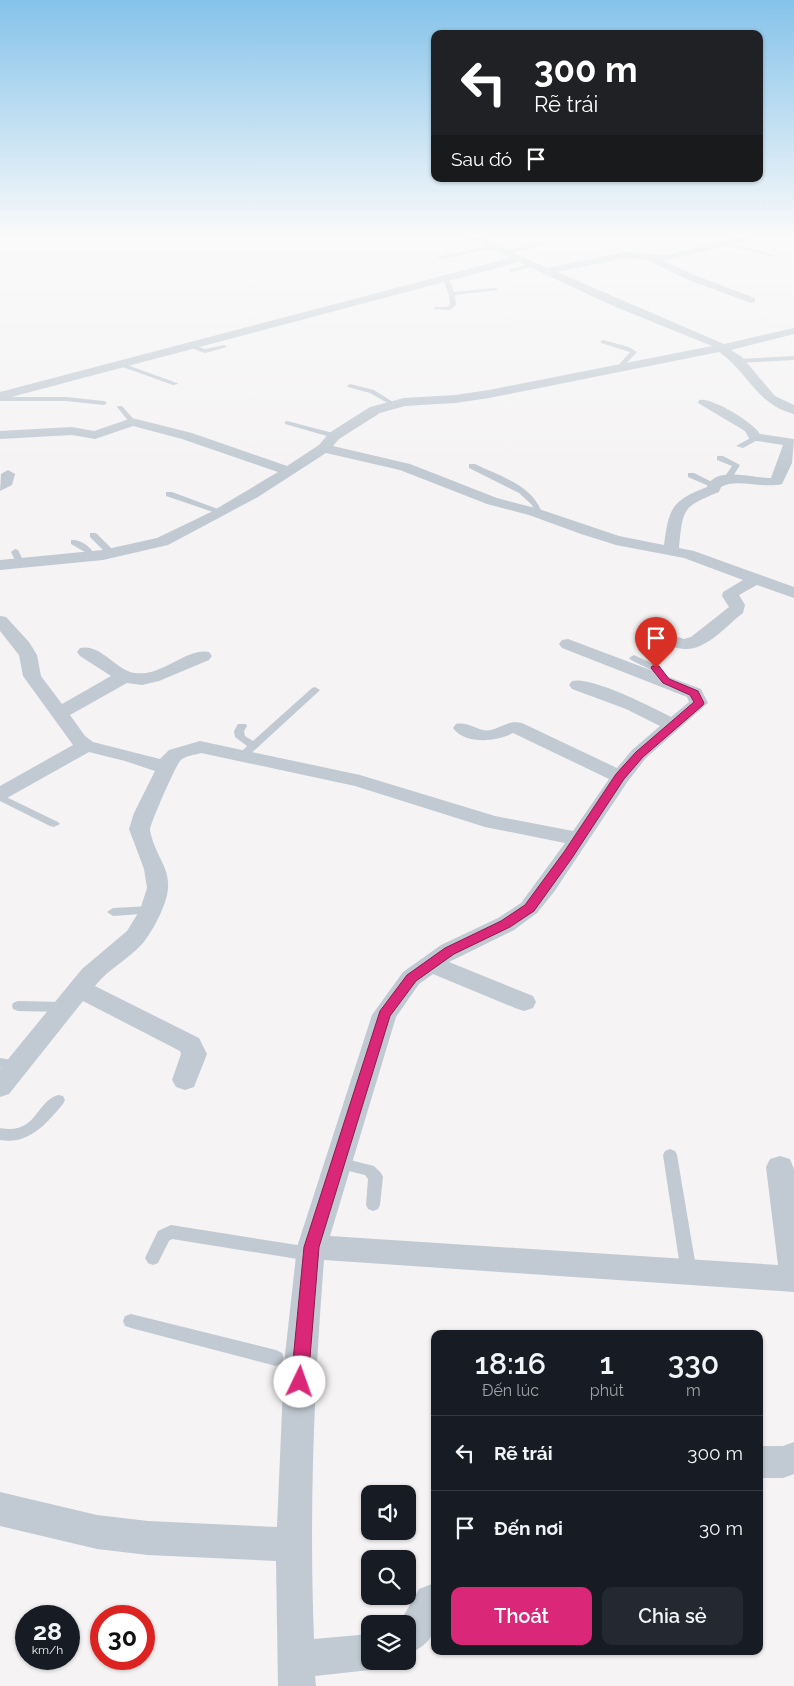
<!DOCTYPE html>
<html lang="vi">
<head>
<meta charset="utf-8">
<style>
	:root { --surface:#171b24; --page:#242831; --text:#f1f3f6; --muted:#9ea1a6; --line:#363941; --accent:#db2777 }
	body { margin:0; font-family:Raleway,sans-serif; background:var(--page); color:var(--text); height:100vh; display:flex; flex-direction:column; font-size:19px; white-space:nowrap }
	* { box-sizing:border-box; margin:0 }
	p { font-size:16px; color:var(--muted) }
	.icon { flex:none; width:28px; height:28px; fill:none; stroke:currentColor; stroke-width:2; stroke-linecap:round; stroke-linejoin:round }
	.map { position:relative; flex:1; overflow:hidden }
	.details { position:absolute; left:431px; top:1330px; width:332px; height:325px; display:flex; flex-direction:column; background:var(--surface); border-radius:10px; box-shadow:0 1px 4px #0004 }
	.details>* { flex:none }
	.hud { position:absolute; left:431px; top:30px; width:332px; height:152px; border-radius:10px; box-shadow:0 1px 4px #0004; background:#202124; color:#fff; overflow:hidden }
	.tools { position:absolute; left:361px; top:1485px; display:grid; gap:10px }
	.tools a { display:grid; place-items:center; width:55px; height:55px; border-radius:10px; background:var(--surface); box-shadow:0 1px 4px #0004; font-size:25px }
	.speed { position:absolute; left:15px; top:1605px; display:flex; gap:10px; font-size:25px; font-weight:700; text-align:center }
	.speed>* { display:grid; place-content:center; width:65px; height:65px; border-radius:50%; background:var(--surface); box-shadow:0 1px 4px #0004; line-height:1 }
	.speed small { font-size:12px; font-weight:400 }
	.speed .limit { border:8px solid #d22; background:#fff; color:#111 }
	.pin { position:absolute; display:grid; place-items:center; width:42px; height:42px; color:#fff; margin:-51px -21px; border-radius:50% 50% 50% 0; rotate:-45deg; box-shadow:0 0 5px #0007 }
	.pin .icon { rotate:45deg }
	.me { position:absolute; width:55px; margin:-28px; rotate:3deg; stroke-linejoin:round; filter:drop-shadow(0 0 4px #0008) }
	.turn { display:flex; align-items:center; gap:18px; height:105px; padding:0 20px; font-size:22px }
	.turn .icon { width:65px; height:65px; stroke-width:2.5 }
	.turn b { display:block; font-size:35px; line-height:42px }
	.then { display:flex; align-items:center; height:48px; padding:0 20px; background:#0003; gap:10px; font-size:19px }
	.eta { display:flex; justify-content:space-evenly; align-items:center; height:85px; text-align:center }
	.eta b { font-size:30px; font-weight:600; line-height:35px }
	.primary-button { display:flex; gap:10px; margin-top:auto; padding:10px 20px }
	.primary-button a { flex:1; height:58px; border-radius:10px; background:var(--accent); color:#fff; font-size:20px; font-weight:600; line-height:58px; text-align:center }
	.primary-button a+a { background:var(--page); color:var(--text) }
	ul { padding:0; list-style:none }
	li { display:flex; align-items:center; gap:15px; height:75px; padding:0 20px; border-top:1px solid var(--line) }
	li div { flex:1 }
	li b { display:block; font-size:19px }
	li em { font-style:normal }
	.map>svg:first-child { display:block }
</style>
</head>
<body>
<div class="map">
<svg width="794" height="1686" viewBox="0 0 794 1686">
	<rect width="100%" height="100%" fill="#f5f3f3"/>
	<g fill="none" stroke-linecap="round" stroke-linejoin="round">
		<!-- lane -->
		<g fill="#c1cad2" fill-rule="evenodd">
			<path d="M541,242L543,245L504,254L501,252Z"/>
			<path d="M727,243H731L777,256L772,257L727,245Z"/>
			<path d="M494,245L496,248L440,259L437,257Z"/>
			<path d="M533,263L535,266L511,272L508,270Z"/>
			<path d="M445,275L448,277L454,292L495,288L498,290L455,295L456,305L450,310L434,309V307H447L450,304L449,295L442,277Z"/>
			<path d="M603,340L629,347L637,352L621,369H617V367L630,352L601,343V341Z"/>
			<path d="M188,343L205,349L224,345L227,347L205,353L186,346V344Z"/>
			<path d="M794,356V360L739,363L736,361L739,359Z"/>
			<path d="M119,362L177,383L178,384L173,385L117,365L116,364Z"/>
			<path d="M350,384L374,390L396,404L391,405L370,393L348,387L347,386Z"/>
			<path d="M0,397H66L104,401L107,403L104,405L66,401H0Z"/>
			<path d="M118,406H122L136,422L134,423H130L117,407Z"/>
			<path d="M287,421L337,434L338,436L334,438L285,424V422Z"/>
			<path d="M754,436L761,438L743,448L736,446Z"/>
			<path d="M717,456H723L740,465L730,481L723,479L732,466L717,460Z"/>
			<path d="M469,464H475C499,476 533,485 542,513L535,515L532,505L519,493L469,468Z"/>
			<path d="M688,473H694L718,485L711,487L688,477Z"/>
			<path d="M166,492H172L226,512L219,514L166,496Z"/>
			<path d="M90,533H96L115,552V556H109L90,537Z"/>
			<path d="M71,540C80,539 92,547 95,556L94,558H88L85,552L71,544Z"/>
			<path d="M15,549L18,550L24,562L23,564L20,565L17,564L11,552Z"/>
			<path d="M634,655L659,667L671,681L669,683H663L653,671L631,660L629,658Z"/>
			<path d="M315,687L320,690L318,692L246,758H238L237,756L247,746L235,737L234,731L238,724H246L247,726L244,731L245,736L253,741L312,688Z"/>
			<path d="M0,794L58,822L60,824L54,827L50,826L0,801Z"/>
			<path d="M151,906L157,910L155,913L113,916L107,912L113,908Z"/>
			<path d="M18,1001L64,1002L69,1004L70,1007L69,1010L64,1012L18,1011L13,1009L12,1006L13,1003Z"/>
			<path d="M0,1058L23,1062L25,1066L23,1070L18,1071L0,1068Z"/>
			<path d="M58,1095L63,1096L65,1100L63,1104C46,1124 29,1145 0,1140V1128C37,1135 35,1102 58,1095Z"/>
			<path d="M670,1149L675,1151L677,1155L697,1273L694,1278L689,1280L684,1278L681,1273L663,1155L665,1151Z"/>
			<path d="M338,1157L374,1166L381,1173L383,1177L380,1205L378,1209L373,1211L368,1209L366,1205L368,1179L365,1175L333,1167L331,1163L333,1159Z"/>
			<path d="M171,1225L310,1247L315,1249L318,1254L315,1259L310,1261L172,1239L169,1241L158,1263L153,1265L148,1263L145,1258L158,1231Z"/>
			<path d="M131,1314L276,1350L282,1353L284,1358L282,1363L276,1366L131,1328L125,1326L123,1321L125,1316Z"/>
		</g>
		<!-- street -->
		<g fill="#c1cad2" fill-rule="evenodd">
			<path d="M465,236H478L547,268L624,252L666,255L747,236H765L664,261L694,275L755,298V302L751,303L686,279L647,260L624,258L557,272L724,344L794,328V334L731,350L742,357L775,396L794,405V414C757,405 749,373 719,352L489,398L455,403L405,406L380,413L339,439L333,446L410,464L497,498L539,509L619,536L664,545C669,508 671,501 707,487C715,465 755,479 771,478L783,445L750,440L745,431L698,403L699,400C712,397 754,423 760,434L794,439L792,463L782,484C762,489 736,478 721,487L719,492C682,507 683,508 679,548L694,551L794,587V598L757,585L739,595L745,605L743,613C727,625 706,651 684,649C669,648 653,640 639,636L636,632L639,628L645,627L684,639L691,637L729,607L722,596L723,592L743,580L684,558L616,545L581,534L529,515L487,504L400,470L326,453L258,497L168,545L103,560L0,570V560L103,550L157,538L211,512L278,472L182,439L133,426L95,439L72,435L0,439V431L72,427L94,431L132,418L192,433L287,466L319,445L329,433L370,407L404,398L455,395L489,390L712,346L611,305L519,262L0,400V392L510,258Z"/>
			<path d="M8,470L15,474L12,485L0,491L1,474Z"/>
			<path d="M0,616L6,617L29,642L37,655L41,676L62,704L111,676L80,656L77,652L80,648C101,643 115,670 135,673C162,677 187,647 209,652L212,656L209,660L159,681L142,685L127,683L70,715L85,736L93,742L160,759L169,750L200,741L360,775L495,816L573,831L609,779L513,733C498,742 465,745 453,728L456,724C469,721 480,733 491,730C503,727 509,720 522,723L617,768L632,750L660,726L626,709L572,689L569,685L572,681C591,676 652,707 671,717L689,702L687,697L562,648L559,644L562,640L568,639L701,689L708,703L646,758L628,781L554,892L537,913L514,930L449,962L533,996L536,1002L533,1008L524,1011L515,1008L433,974L419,984L396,1017L330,1236L778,1265L766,1167L770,1159L780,1156L790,1159L794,1169V1292L324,1260C314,1387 309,1512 314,1639L370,1634V1661H384L383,1665L370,1670L315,1676L316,1686H278L276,1561L148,1555L97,1549L0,1526V1492L97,1515L148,1521L277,1527L284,1364L297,1247L372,1015L403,972L441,945L498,918L521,903L565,843L485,827L355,786L201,753C194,755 184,756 180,761C176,765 149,826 150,830C156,863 179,871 162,910C158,920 150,934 143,943C129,959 108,969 95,986L199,1038L207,1054L194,1087L185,1090L176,1087L172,1080L181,1054L180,1051L83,1001L9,1094L0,1097V1069L82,969L127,931L140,910L147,888L144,869L129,829L134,813L155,771L125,761L89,752L7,798L0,800V786L73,745L23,676L19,655L0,631Z"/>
			<path d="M794,1442V1474L783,1478H760V1446H783Z"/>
			<path d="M432,1584L435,1585C435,1618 443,1640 408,1654V1624H395L404,1615L419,1589Z"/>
		</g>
	</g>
	<!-- sky -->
	<linearGradient id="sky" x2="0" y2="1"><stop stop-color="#85c3ea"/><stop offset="0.5" stop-color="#fafafa"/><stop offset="1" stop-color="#fafafa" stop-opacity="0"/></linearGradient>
	<rect width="794" height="472" fill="url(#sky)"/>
	<!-- route -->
	<path fill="#db2777" stroke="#8e194d" d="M652,666H659L669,679L698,691L704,703L703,705L643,757L624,779L572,858L534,911L510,927L454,954L416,981L390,1016L319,1247L308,1382L305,1388L300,1390L294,1388L291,1382L304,1247L380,1011L407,975L445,948L501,921L525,905L564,852L616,774L636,752L694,702L690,695L663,683L651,668Z"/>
</svg>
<div class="tools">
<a><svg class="icon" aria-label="sound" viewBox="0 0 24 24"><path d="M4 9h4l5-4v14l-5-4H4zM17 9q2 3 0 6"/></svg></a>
<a><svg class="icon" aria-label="search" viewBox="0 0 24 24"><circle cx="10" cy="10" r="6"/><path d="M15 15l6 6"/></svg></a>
<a><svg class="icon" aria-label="layers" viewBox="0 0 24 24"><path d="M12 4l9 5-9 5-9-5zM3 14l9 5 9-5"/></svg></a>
</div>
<div class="speed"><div>28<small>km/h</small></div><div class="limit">30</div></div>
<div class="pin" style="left:656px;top:668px;background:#d93025"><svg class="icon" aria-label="arrive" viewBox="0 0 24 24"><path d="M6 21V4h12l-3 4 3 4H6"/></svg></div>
<svg class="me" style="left:300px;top:1382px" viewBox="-20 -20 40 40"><circle r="19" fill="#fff"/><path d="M0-13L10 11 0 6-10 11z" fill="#db2777"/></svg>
<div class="hud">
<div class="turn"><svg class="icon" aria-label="left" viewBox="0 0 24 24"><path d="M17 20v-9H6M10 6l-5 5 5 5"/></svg><div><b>300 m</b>Rẽ trái</div></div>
<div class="then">Sau đó<svg class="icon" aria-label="arrive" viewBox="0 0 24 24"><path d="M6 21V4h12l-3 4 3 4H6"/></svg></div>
</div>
<section class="details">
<div class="eta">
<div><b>18:16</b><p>Đến lúc</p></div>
<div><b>1</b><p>phút</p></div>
<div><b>330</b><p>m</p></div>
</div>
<ul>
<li><svg class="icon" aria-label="left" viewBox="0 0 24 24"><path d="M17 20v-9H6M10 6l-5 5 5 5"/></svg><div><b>Rẽ trái</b></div><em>300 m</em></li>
<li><svg class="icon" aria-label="arrive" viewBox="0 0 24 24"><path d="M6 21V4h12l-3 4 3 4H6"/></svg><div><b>Đến nơi</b></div><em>30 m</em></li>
</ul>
<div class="primary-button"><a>Thoát</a><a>Chia sẻ</a></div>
</section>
</div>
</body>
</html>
